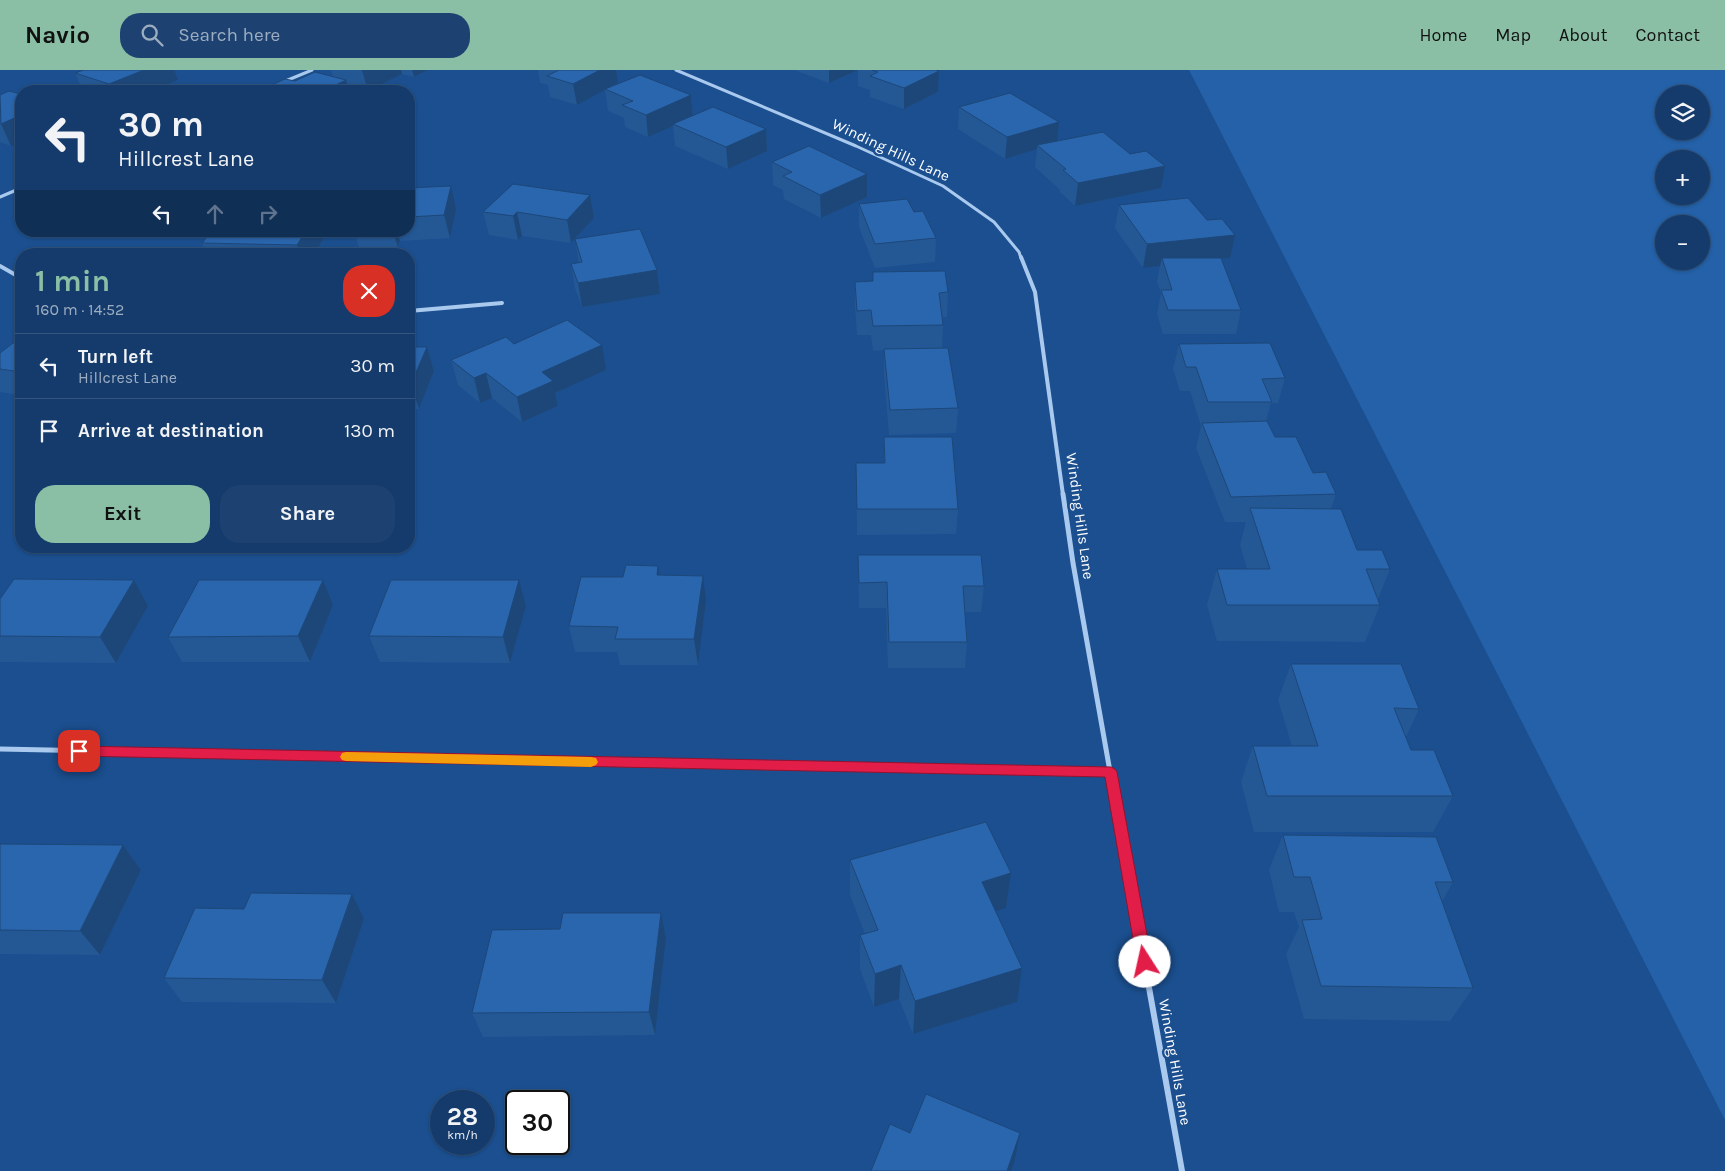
<!DOCTYPE html>
<html lang="en">
<head>
<meta charset="utf-8">
<style>
	:root { --surface:#143b6b; --page:#1d4271; --text:#f1f3f6; --muted:#9dadc1; --line:#33557e; --accent:#8abfa5 }
	body { margin:0; font-family:Karla,sans-serif; background:var(--page); color:var(--text); height:100vh; display:flex; flex-direction:column; font-size:19px; white-space:nowrap }
	* { box-sizing:border-box; margin:0 }
	p { font-size:16px; color:var(--muted) }
	.icon { flex:none; width:28px; height:28px; fill:none; stroke:currentColor; stroke-width:2; stroke-linecap:round; stroke-linejoin:round }
	.map { position:relative; flex:1; overflow:hidden }
	.sheet { position:absolute; left:15px; top:178px; width:400px; height:305px; display:flex; flex-direction:column; background:var(--surface); border-radius:20px; box-shadow:0 1px 4px #0004,0 0 0 1px var(--line) }
	.sheet>* { flex:none }
	.hud { position:absolute; left:15px; top:15px; width:400px; height:152px; border-radius:20px; box-shadow:0 1px 4px #0004,0 0 0 1px var(--line); background:#143b6b; color:var(--text); overflow:hidden }
	.buttons { position:absolute; left:1655px; top:15px; display:grid; gap:10px }
	.buttons a { display:grid; place-items:center; width:55px; height:55px; border-radius:50%; background:var(--surface); box-shadow:0 1px 4px #0004,0 0 0 1px var(--line); font-size:25px }
	.speed { position:absolute; left:430px; top:1020px; display:flex; gap:10px; font-size:25px; font-weight:700; text-align:center }
	.speed>* { display:grid; place-content:center; width:65px; height:65px; border-radius:50%; background:var(--surface); box-shadow:0 1px 4px #0004,0 0 0 1px var(--line); line-height:1 }
	.speed small { font-size:12px; font-weight:400 }
	.speed .limit { border:2px solid #111; border-radius:8px; background:#fff; color:#111 }
	.pin { position:absolute; display:grid; place-items:center; width:42px; height:42px; color:#fff; margin:-21px; border-radius:10px; box-shadow:0 2px 8px #0006 }
	.me { position:absolute; width:55px; margin:-28px; rotate:350deg; stroke-linejoin:round; filter:drop-shadow(0 0 4px #0008) }
	.turn { display:flex; align-items:center; gap:18px; height:105px; padding:0 20px; font-size:22px }
	.turn .icon { width:65px; height:65px; stroke-width:2.5 }
	.turn b { display:block; font-size:35px; line-height:42px }
	.lanes { display:flex; align-items:center; height:48px; padding:0 20px; background:#0003; justify-content:center; gap:25px; direction:ltr }
	.lanes .off { opacity:.35 }
	.round { display:grid; place-items:center; flex:none; width:52px; height:52px; border-radius:20px; background:var(--page) }
	.headline { display:flex; align-items:center; justify-content:space-between; height:85px; padding:0 20px }
	h1 { font-size:30px; font-weight:700; line-height:38px; color:var(--accent) }
	.primary-button { display:flex; gap:10px; margin-top:auto; padding:10px 20px }
	.primary-button a { flex:1; height:58px; border-radius:20px; background:var(--accent); color:#111; font-size:20px; font-weight:700; line-height:58px; text-align:center }
	.primary-button a+a { background:var(--page); color:var(--text) }
	ul { padding:0; list-style:none }
	li { display:flex; align-items:center; gap:15px; height:65px; padding:0 20px; border-top:1px solid var(--line) }
	li div { flex:1 }
	li b { display:block; font-size:19px }
	li em { font-style:normal }
	header { display:flex; align-items:center; gap:30px; box-sizing:border-box; height:70px; padding:0 25px; background:var(--accent); color:#111 }
	header strong { font-size:24px }
	nav { display:flex; gap:28px; margin-inline-start:auto; font-size:18px }
	.search { width:350px; height:45px; background:var(--page); display:flex; align-items:center; gap:12px; box-sizing:border-box; padding:0 18px; border-radius:20px; color:var(--muted); font-size:19px }
	.map>svg:first-child { display:block }
</style>
</head>
<body>
<header>
<strong>Navio</strong>
<div class="search"><svg class="icon" aria-label="search" viewBox="0 0 24 24"><circle cx="10" cy="10" r="6"/><path d="M15 15l6 6"/></svg>Search here</div>
<nav><a>Home</a><a>Map</a><a>About</a><a>Contact</a></nav>
</header>
<div class="map">
<svg width="1725" height="1101" viewBox="0 0 1725 1101">
	<rect width="100%" height="100%" fill="#1b4f8f"/>
	<!-- green -->
	<path fill="#2461a8" fill-rule="evenodd" d="M1189,0H1725V1050L1209,39ZM1664,24H1701V61H1664ZM1664,89H1701V126H1664ZM1664,154H1701V191H1664Z"/>
	<g fill="none" stroke-linecap="round" stroke-linejoin="round">
		<!-- minor-far3 -->
		<g stroke="#a9c9ee" stroke-width="3">
			<path d="M676,0L856,76L943,116L994,152L1019,182L1021,188"/>
			<path d="M283,12L312,0"/>
			<path d="M0,127L21,118"/>
		</g>
		<!-- minor-far2 -->
		<g stroke="#a9c9ee" stroke-width="4">
			<path d="M1021,187L1035,222L1063,425"/>
			<path d="M0,196L21,208"/>
			<path d="M409,241L502,233"/>
		</g>
		<!-- minor-far1 -->
		<g stroke="#a9c9ee" stroke-width="5">
			<path d="M1063,424L1073,493L1114,724"/>
			<path d="M0,679L1111,702"/>
		</g>
		<!-- minor -->
		<path stroke="#a9c9ee" stroke-width="6" d="M1114,723L1182,1101"/>
	</g>
	<!-- wall -->
	<g fill="#245895">
		<path d="M331,0H428L414,7L402,4L368,21L348,16L349,21L295,11L333,7Z"/>
		<path d="M538,0H616L618,13L610,18L691,25L693,46L766,59L767,81L728,99L675,76L673,56L648,67L625,57L624,48L608,41L605,20L577,35L550,27L548,15L540,13Z"/>
		<path d="M794,0H858L829,13Z"/>
		<path d="M858,0H936L939,1L938,22L904,39L870,27V20L858,16Z"/>
		<path d="M75,3L178,10L152,21H83Z"/>
		<path d="M0,25L11,76L0,72Z"/>
		<path d="M959,37L1057,71L1161,118L1075,136L1060,122V120L1035,97L1037,79L1005,89L958,59Z"/>
		<path d="M772,92L867,127L821,148L784,129L783,120L773,115Z"/>
		<path d="M409,118L456,139L450,168L400,171L398,178L360,181L354,161H409Z"/>
		<path d="M590,125L594,148L575,169L657,200L660,224L582,237L575,218L571,194L579,193L575,169L571,173L522,166L518,170L489,165L483,142Z"/>
		<path d="M859,134L914,142L936,168L935,192L875,198L859,157Z"/>
		<path d="M1119,135L1230,188L1221,189L1241,240L1236,264H1163L1157,244L1161,223L1157,212L1160,196L1143,198L1115,158Z"/>
		<path d="M212,161H320L323,170L314,184H206L202,173Z"/>
		<path d="M873,202L948,222L947,247H942L943,255L942,278L958,338L956,363L889,365L884,304V280L873,281L871,265H857L855,236V212L873,211Z"/>
		<path d="M21,267V325L0,322V283Z"/>
		<path d="M514,274L606,300L555,323L558,336L522,352L492,328L480,333L458,315L451,290Z"/>
		<path d="M1179,274L1285,308L1278,333H1271L1266,351L1275,367L1336,424L1331,438L1357,480L1390,499L1378,529L1380,535L1365,572L1217,571L1207,535L1217,499H1247L1240,475L1246,452H1225L1196,378L1201,356L1190,321H1180L1173,299Z"/>
		<path d="M409,277H427L434,301L419,339H409Z"/>
		<path d="M884,367L958,439L956,464L857,465L856,393H884Z"/>
		<path d="M858,485L984,516L981,542H965L967,572L965,598H888L886,538H859Z"/>
		<path d="M660,505L706,531L698,595H620L617,582H575L569,556L623,507Z"/>
		<path d="M134,510L148,536L116,593L0,592V529Z"/>
		<path d="M333,535L310,592H182L168,567Z"/>
		<path d="M526,536L510,593L380,592L369,566Z"/>
		<path d="M1291,594L1419,639L1406,667L1411,680L1453,726L1433,762H1254L1241,712L1253,676H1292L1278,630Z"/>
		<path d="M1283,765L1453,812L1442,832L1473,918L1450,951L1304,949L1286,884L1299,857L1294,842H1279L1269,800Z"/>
		<path d="M0,774L123,775L141,800L100,885L0,884Z"/>
		<path d="M850,790L1011,803L1006,838L996,841L1017,932L913,964L899,929L874,937L860,899V865L865,864L850,825Z"/>
		<path d="M661,843L666,868L655,965L483,967L472,943Z"/>
		<path d="M364,849L336,933L182,932L164,908Z"/>
	</g>
	<!-- shaded-wall -->
	<g fill="#1d4779">
		<path d="M144,0H174L178,10L152,21H111L109,14Z"/>
		<path d="M362,0H401L402,4L368,21Z"/>
		<path d="M412,0H428L414,7Z"/>
		<path d="M600,0H616L618,13L577,35L573,14Z"/>
		<path d="M829,0H858L829,13Z"/>
		<path d="M939,1L938,22L904,39V18Z"/>
		<path d="M346,10L349,21H323Z"/>
		<path d="M691,25L693,47L673,54V56L648,67L646,45Z"/>
		<path d="M21,45V72L11,76L1,54Z"/>
		<path d="M1059,52L1057,74L1037,75V79L1005,89L1007,67Z"/>
		<path d="M766,59L767,81L728,99L726,77Z"/>
		<path d="M1165,96L1161,118L1075,136L1078,113Z"/>
		<path d="M867,104V127L821,148L820,125Z"/>
		<path d="M451,116L456,139L450,168L444,145Z"/>
		<path d="M590,125L594,148L571,173L567,150Z"/>
		<path d="M517,142L522,166L518,170L513,146Z"/>
		<path d="M306,161H320L323,170L314,184H300L297,175Z"/>
		<path d="M393,161H397L400,171L398,178Z"/>
		<path d="M1235,165L1230,188L1164,195L1162,188L1160,196L1143,198L1147,174Z"/>
		<path d="M657,200L660,224L582,237L578,213Z"/>
		<path d="M602,275L606,300L555,323L558,336L522,352L517,327L542,302Z"/>
		<path d="M427,277L434,301L419,339L411,314Z"/>
		<path d="M486,303L492,328L480,333L474,308Z"/>
		<path d="M658,496L662,521L657,505Z"/>
		<path d="M703,506L706,531L698,595L694,569Z"/>
		<path d="M134,510L148,536L116,593L100,567Z"/>
		<path d="M323,510L333,535L310,592L298,566Z"/>
		<path d="M519,510L526,536L510,593L503,567Z"/>
		<path d="M123,775L141,800L100,885L80,861Z"/>
		<path d="M1011,803L1006,838L978,847L982,812Z"/>
		<path d="M352,824L364,849L336,933L322,910Z"/>
		<path d="M661,843L666,868L655,965L649,942Z"/>
		<path d="M901,895L899,929L874,937L875,904Z"/>
		<path d="M1022,898L1017,932L913,964L915,931Z"/>
		<path d="M1020,1063L1014,1093L1011,1101H1007Z"/>
	</g>
	<!-- building -->
	<g fill="#2a66ad" stroke="#1d4779">
		<path d="M84,0H144L109,14L75,3Z"/>
		<path d="M559,0H600L573,14L547,6Z"/>
		<path d="M872,0H936L939,1L904,18L870,6L878,2Z"/>
		<path d="M315,2L346,10L323,21H258L285,9L295,11Z"/>
		<path d="M640,5L691,25L646,45L622,35L633,31L605,19Z"/>
		<path d="M43,15L62,21H29Z"/>
		<path d="M9,21L21,24V45L1,54L0,25Z"/>
		<path d="M1010,23L1059,52L1007,67L959,37Z"/>
		<path d="M713,37L766,59L726,77L673,54Z"/>
		<path d="M1103,62L1130,84L1146,81L1165,96L1078,113L1063,100L1066,99L1037,75Z"/>
		<path d="M809,76L867,104L820,125L783,106L792,102L772,92Z"/>
		<path d="M513,114L590,125L567,150L517,142L513,146L483,142Z"/>
		<path d="M451,116L444,145L409,147V118Z"/>
		<path d="M1188,128L1207,150L1222,149L1235,165L1147,174L1119,135Z"/>
		<path d="M907,129L914,142L923,141L936,168L875,174L859,134Z"/>
		<path d="M640,159L657,200L578,213L571,194L582,192L575,169Z"/>
		<path d="M212,161H306L297,175L202,173Z"/>
		<path d="M1162,188H1221L1241,240H1168L1161,220H1172Z"/>
		<path d="M945,201L948,222L939,223L943,255L873,256L871,240L857,241L855,212L873,211V202Z"/>
		<path d="M567,250L602,275L542,302L553,311L517,327L486,303L474,308L451,290L506,267L514,274Z"/>
		<path d="M21,267V302L0,299V283Z"/>
		<path d="M1270,273L1285,308L1262,309L1272,332H1208L1196,297H1186L1179,274Z"/>
		<path d="M409,277H427L411,314H409Z"/>
		<path d="M948,278L958,338L890,340L884,279Z"/>
		<path d="M1267,351L1275,367H1296L1313,403L1326,402L1336,424L1231,427L1202,353Z"/>
		<path d="M884,367H952L958,439H857L856,393H885Z"/>
		<path d="M1250,438L1341,439L1357,480H1382L1390,499H1366L1380,535H1227L1217,499H1270Z"/>
		<path d="M858,485H981L984,516H963L967,572H889L887,512L859,513Z"/>
		<path d="M626,495L658,496L657,505L703,506L694,569H615L618,557L569,556L581,507H623Z"/>
		<path d="M14,509L134,510L100,567L0,566V529Z"/>
		<path d="M199,510H323L298,566L168,567Z"/>
		<path d="M391,510H519L503,567L369,566Z"/>
		<path d="M1291,594H1401L1419,639L1394,638L1411,680H1434L1453,726H1267L1253,676H1318Z"/>
		<path d="M986,752L1011,803L982,812L1022,898L915,931L901,895L875,904L860,865L878,860L850,790Z"/>
		<path d="M1283,765L1436,767L1453,812H1435L1473,918L1321,916L1302,850L1322,849L1310,807H1294Z"/>
		<path d="M0,774L123,775L80,861L0,860Z"/>
		<path d="M251,823L352,824L322,910L164,908L195,838L244,839Z"/>
		<path d="M563,843H661L649,942L472,943L492,860L560,859Z"/>
		<path d="M926,1024L1020,1063L1007,1101H871L890,1054L910,1063Z"/>
	</g>
	<!-- route -->
	<path fill="#e11d48" stroke="#92132f" d="M79,676L1111,697L1115,699L1117,702L1152,892L1150,897L1145,899L1140,897L1137,892L1105,707L79,686L75,684L73,681L75,678Z"/>
	<!-- slow -->
	<path fill="#f59e0b" d="M346,682L591,687L596,688L598,692L596,695L591,697L346,691L342,690L340,687L342,683Z"/>
	<g text-anchor="middle" stroke-width="5" stroke-linejoin="round" paint-order="stroke">
		<!-- street labels -->
		<g font-size="15" fill="#fff" stroke="#1b4f8f">
			<text transform="translate(891 80) rotate(25)" y="5">Winding Hills Lane</text>
			<text transform="translate(1080 446) rotate(82)" y="5">Winding Hills Lane</text>
			<text transform="translate(1175 992) rotate(80)" y="5">Winding Hills Lane</text>
		</g>
	</g>
</svg>
<div class="buttons">
<a><svg class="icon" aria-label="layers" viewBox="0 0 24 24"><path d="M12 4l9 5-9 5-9-5zM3 14l9 5 9-5"/></svg></a>
<a>+</a>
<a>−</a>
</div>
<div class="speed"><div>28<small>km/h</small></div><div class="limit">30</div></div>
<div class="pin" style="left:79px;top:681px;background:#d93025"><svg class="icon" aria-label="arrive" viewBox="0 0 24 24"><path d="M6 21V4h12l-3 4 3 4H6"/></svg></div>
<svg class="me" style="left:1145px;top:892px" viewBox="-20 -20 40 40"><circle r="19" fill="#fff"/><path d="M0-13L10 11 0 6-10 11z" fill="#e11d48"/></svg>
<div class="hud">
<div class="turn"><svg class="icon" aria-label="left" viewBox="0 0 24 24"><path d="M17 20v-9H6M10 6l-5 5 5 5"/></svg><div><b>30 m</b>Hillcrest Lane</div></div>
<div class="lanes"><svg class="icon" aria-label="left" viewBox="0 0 24 24"><path d="M17 20v-9H6M10 6l-5 5 5 5"/></svg><svg class="icon off" aria-label="ahead" viewBox="0 0 24 24"><path d="M12 20V5M6 11l6-6 6 6"/></svg><svg class="icon off" aria-label="right" viewBox="0 0 24 24"><path d="M7 20v-9h11M14 6l5 5-5 5"/></svg></div>
</div>
<section class="sheet">
<div class="headline"><div><h1>1 min</h1><p>160 m · 14:52</p></div><a class="round" style="background:#d93025;color:#fff"><svg class="icon" aria-label="close" viewBox="0 0 24 24"><path d="M6 6l12 12M18 6L6 18"/></svg></a></div>
<ul>
<li><svg class="icon" aria-label="left" viewBox="0 0 24 24"><path d="M17 20v-9H6M10 6l-5 5 5 5"/></svg><div><b>Turn left</b><p>Hillcrest Lane</p></div><em>30 m</em></li>
<li><svg class="icon" aria-label="arrive" viewBox="0 0 24 24"><path d="M6 21V4h12l-3 4 3 4H6"/></svg><div><b>Arrive at destination</b></div><em>130 m</em></li>
</ul>
<div class="primary-button"><a>Exit</a><a>Share</a></div>
</section>
</div>
</body>
</html>
